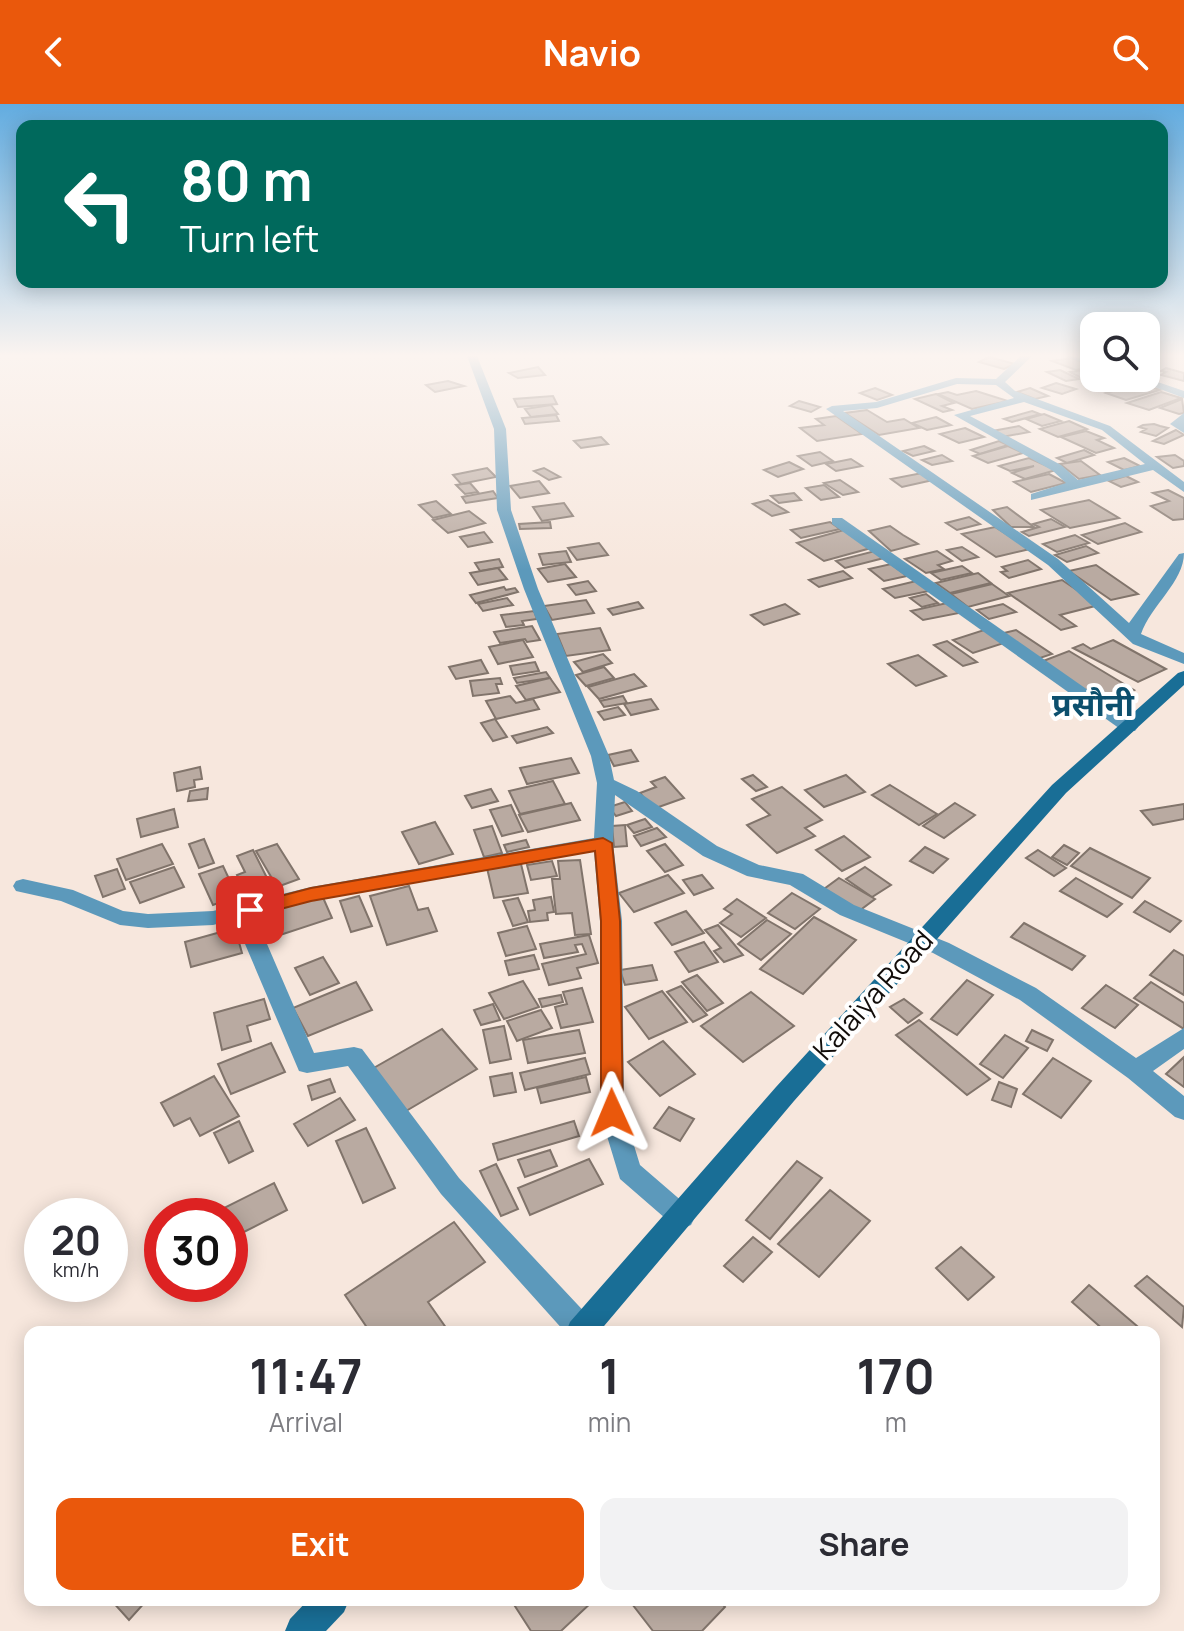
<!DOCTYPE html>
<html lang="en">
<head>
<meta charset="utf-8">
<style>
	:root { --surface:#fff; --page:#f2f2f3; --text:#2b2b33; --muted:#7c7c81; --accent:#ea580c }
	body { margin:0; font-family:Manrope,"Noto Sans Devanagari",sans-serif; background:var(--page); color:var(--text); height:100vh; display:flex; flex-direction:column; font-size:30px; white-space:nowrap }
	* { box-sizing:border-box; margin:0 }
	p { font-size:26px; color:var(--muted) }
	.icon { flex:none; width:44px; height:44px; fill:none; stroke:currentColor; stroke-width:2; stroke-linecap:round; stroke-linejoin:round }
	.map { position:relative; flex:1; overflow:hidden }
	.panel { position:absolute; left:24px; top:1222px; width:1136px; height:280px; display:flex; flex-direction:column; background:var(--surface); border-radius:16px; box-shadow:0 4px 20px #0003 }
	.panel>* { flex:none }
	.hud { position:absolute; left:16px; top:16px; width:1152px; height:168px; border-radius:16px; box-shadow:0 4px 20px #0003; background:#00695c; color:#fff; overflow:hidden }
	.buttons { position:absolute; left:1080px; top:208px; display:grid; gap:16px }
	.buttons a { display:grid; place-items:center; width:80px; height:80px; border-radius:16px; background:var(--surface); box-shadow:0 4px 20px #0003; font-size:40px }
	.speed { position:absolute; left:24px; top:1094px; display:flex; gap:16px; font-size:40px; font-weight:700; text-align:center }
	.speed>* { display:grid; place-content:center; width:104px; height:104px; border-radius:50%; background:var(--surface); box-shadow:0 4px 20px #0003; line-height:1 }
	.speed small { font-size:20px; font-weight:400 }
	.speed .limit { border:12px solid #d22; background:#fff; color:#111 }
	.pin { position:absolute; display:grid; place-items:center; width:68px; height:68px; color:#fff; margin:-34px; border-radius:16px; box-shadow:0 4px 12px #0006 }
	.me { position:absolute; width:88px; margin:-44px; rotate:359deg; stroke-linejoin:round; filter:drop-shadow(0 0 6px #0008) }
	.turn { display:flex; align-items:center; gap:28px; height:168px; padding:0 32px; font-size:36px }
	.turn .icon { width:104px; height:104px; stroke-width:2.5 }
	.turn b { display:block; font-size:56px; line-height:68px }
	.eta { display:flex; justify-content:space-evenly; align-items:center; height:136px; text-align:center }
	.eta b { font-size:48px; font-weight:700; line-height:56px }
	.primary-button { display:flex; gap:16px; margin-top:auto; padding:16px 32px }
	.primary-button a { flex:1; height:92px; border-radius:16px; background:var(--accent); color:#fff; font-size:32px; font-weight:700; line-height:92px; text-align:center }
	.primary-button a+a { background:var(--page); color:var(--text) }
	header { display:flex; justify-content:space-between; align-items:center; height:104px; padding:0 32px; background:var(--accent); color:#fff; font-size:36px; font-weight:700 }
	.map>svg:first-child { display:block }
</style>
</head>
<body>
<header><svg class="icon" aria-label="back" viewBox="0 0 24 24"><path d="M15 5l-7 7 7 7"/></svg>Navio<svg class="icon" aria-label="search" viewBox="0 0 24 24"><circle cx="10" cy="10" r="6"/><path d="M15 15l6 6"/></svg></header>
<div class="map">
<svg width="1184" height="1527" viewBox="0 0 1184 1527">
	<rect width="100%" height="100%" fill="#f7e7dd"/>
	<!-- building -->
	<g fill="#b9aaa1" stroke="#81746b" stroke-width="2">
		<path d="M989,253L1015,260L1004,265L979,258Z"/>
		<path d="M1072,254L1093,263L1076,266L1052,257Z"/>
		<path d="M538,263L545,271L518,274L509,269Z"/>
		<path d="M1166,264L1184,269V277L1161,271L1166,268L1161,267Z"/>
		<path d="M1094,265V274H1112L1089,278L1070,268Z"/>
		<path d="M1060,266L1079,275L1066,277L1047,268Z"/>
		<path d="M1123,274L1135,278L1106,288L1094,283Z"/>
		<path d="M448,277L464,282L435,288L426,281Z"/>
		<path d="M1056,279L1076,285L1062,290L1042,284Z"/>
		<path d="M1140,279L1160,286L1126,296L1106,289Z"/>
		<path d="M875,284L892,291L877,296L860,289Z"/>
		<path d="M1030,284L1048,292L1035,295L1017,288Z"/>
		<path d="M976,287L1008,297L972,305L938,290L948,288L957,291Z"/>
		<path d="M1161,288L1181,294L1149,306L1127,299Z"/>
		<path d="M936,290L954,299L942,302L952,306L943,308L915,295Z"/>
		<path d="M553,292L557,300L518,303L514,295Z"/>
		<path d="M1182,295L1184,309L1179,310L1160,304Z"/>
		<path d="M799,297L820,303L811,308L790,302Z"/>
		<path d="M551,301L558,310L531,313L525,305Z"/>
		<path d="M867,306L887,318L904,315L919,324L879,331L845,309Z"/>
		<path d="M1032,307L1040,310L1012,318L1004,315Z"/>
		<path d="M1044,310L1061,317L1042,322L1026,315Z"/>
		<path d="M556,311L559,317L525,320L522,314Z"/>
		<path d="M836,312L862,330L817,337L800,324L824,321L816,315Z"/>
		<path d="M936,313L951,321L927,326L912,319Z"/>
		<path d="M1069,317L1087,325L1058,333L1040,325Z"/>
		<path d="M1154,320L1160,322L1168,324L1156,332L1141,328L1146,325L1139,323L1143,321Z"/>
		<path d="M1019,322L1029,328L1002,333L992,327Z"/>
		<path d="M965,324L984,333L959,339L940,330Z"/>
		<path d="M1176,326L1184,331L1164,340L1153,337Z"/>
		<path d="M1086,327L1104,334L1097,336L1114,344L1096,349L1061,333Z"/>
		<path d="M601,333L608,340L581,344L574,337Z"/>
		<path d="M999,337L1008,341L980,350L971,346Z"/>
		<path d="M924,342L934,347L913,352L903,347Z"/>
		<path d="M1008,342L1023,349L988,359L973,352Z"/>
		<path d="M1084,346L1094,351L1067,359L1057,354Z"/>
		<path d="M820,348L833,357L812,362L798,352Z"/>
		<path d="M942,351L952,357L932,361L922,356Z"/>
		<path d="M1175,351L1184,357V362L1173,364L1157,353Z"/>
		<path d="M1029,354L1056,366L1025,375L1012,369L1034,362L1010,367L999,362Z"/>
		<path d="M1124,354L1140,362L1124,366L1108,358Z"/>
		<path d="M851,355L862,362L836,367L826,360Z"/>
		<path d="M1081,357L1100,371L1079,375L1060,360Z"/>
		<path d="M789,358L803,365L778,373L764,366Z"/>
		<path d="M487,364L496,373L461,380L453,371Z"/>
		<path d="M544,364L560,373L549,376L534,367Z"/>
		<path d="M922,369L933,376L902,383L891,375Z"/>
		<path d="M1049,370L1066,379L1031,388L1014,378Z"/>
		<path d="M1126,372L1138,378L1121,383L1109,377Z"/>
		<path d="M840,376L858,388L843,391L824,379Z"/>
		<path d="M539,377L549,389L520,394L510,382Z"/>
		<path d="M470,379L478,388L465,390L456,381Z"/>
		<path d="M824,381L839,393L821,396L806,384Z"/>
		<path d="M1168,386L1184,394V415L1173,416L1151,402L1169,397L1153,389Z"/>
		<path d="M493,387L498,394L466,399L462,393Z"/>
		<path d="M794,389L801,396L779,399L771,392Z"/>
		<path d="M768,396L788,408L772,412L753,400Z"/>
		<path d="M1089,396L1119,414L1070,424L1041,406Z"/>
		<path d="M436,397L451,410L433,414L419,401Z"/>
		<path d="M564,399L573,412L542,417L533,403Z"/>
		<path d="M1007,403L1034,423H1011L993,406Z"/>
		<path d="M469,407L485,419L448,429L433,416Z"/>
		<path d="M969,413L980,420L957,426L946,419Z"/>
		<path d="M1051,415L1065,423L1029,432L1022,428L1039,423L1033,420Z"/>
		<path d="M550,418L551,424L520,425L519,420Z"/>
		<path d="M830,418L840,425L801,434L791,426Z"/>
		<path d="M1125,419L1141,428L1098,440L1082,431Z"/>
		<path d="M890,422L903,431L918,440L891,447L869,427Z"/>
		<path d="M995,423L1030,445L996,453L962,430Z"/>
		<path d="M844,426L871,444L824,457L797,439Z"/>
		<path d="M484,428L492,438L468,443L460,433Z"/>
		<path d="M1075,431L1089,439L1057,448L1043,440Z"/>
		<path d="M599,439L608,451L577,456L568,444Z"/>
		<path d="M1086,442L1098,449L1067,458L1055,451Z"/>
		<path d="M962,443L978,453L962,457L947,446Z"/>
		<path d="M566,447L571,458L543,461L539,450Z"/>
		<path d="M875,447L884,454L845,464L836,457Z"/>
		<path d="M937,447L952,457L938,461L944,465L926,469L905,455Z"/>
		<path d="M499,455L503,463L480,467L475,459Z"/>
		<path d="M1028,456L1041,465L1009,474L1001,468L1007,467L1002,463Z"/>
		<path d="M565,460L576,473L548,478L538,465Z"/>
		<path d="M891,460L907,472L884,477L869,465Z"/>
		<path d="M1096,461L1138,490L1111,496L1069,467Z"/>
		<path d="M962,462L972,469L941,476L931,469Z"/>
		<path d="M498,464L507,475L478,481L470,469Z"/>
		<path d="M843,467L852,474L819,483L809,476Z"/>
		<path d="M978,469L991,479L950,489L936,479Z"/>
		<path d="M1062,476L1099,501L1060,511L1076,522L1061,526L1008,489Z"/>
		<path d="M588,477L596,487L576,491L568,481Z"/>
		<path d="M916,477L929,487L895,494L883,485Z"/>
		<path d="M992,480L1009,492L968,503L951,490Z"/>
		<path d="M504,483L506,486L515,484L518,488L476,499L470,491Z"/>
		<path d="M926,490L938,499L922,503L910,494Z"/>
		<path d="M507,494L513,501L483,507L478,500Z"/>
		<path d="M586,496L594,509L552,516L544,502Z"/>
		<path d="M638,498L643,504L613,511L608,505Z"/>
		<path d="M947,499L959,509L923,516L911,507Z"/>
		<path d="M785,500L799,510L764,521L751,511Z"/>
		<path d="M1003,500L1016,508L989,515L977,506Z"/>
		<path d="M534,507L537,515L522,517L524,521L506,523L501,511Z"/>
		<path d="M532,522L540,536L527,538L525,535L500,539L494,528Z"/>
		<path d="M600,524L610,546L566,552L557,530Z"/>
		<path d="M984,526L1004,539L973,549L953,536Z"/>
		<path d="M1016,526L1052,550L1037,555L1000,530Z"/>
		<path d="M523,536L533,553L498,560L489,543Z"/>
		<path d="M1113,536L1166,565L1138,578L1073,544L1083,540L1091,545Z"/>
		<path d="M947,537L977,558L963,562L934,541Z"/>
		<path d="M1069,547L1134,586L1103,599L1038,559Z"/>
		<path d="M603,550L612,559L583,568L574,558Z"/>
		<path d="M918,551L946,572L916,582L888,560Z"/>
		<path d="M481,556L488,569L456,575L449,563Z"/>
		<path d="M535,558L539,567L513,571L510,562Z"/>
		<path d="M604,563L614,574L586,582L576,571Z"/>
		<path d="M546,568L550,574L517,579L514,574Z"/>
		<path d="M634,570L646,582L599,595L588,583Z"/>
		<path d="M500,574L502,580H496L499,589L473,592L470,577Z"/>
		<path d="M550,574L560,588L526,596L516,582Z"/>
		<path d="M510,592L516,599L533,595L539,605L496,615L486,597Z"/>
		<path d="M623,592L627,599L604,603L600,597Z"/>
		<path d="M651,595L658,605L631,611L624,600Z"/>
		<path d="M618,603L625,611L604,616L598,608Z"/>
		<path d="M495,615L507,633L493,637L481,619Z"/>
		<path d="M547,623L553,629L517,639L512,632Z"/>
		<path d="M631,646L638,657L614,662L608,651Z"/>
		<path d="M571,654L579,669L527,680L520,664Z"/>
		<path d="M200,663L202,675L194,676L195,683L177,687L174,669Z"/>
		<path d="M753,671L767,683L756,687L742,675Z"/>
		<path d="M846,671L865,688L824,703L805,686Z"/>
		<path d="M665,673L684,694L653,705L640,689L656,683L651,678Z"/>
		<path d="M553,677L565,700L520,710L509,687Z"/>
		<path d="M890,681L937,710L919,721L872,691Z"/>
		<path d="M782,683L822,716L805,724L815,732L777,749L747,721L770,711L752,695Z"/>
		<path d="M208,684L207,695L188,697L190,687Z"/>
		<path d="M491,685L498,697L472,704L465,692Z"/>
		<path d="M625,698L632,707L616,712L609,703Z"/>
		<path d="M571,699L580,716L528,728L519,711Z"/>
		<path d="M955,699L975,711L944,734L923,722Z"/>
		<path d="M1184,700V715L1153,721L1141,707Z"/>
		<path d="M511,701L523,727L502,732L490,706Z"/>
		<path d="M174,705L178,723L141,733L137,715Z"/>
		<path d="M645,715L652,723L634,729L627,721Z"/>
		<path d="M435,718L453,750L419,760L402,728Z"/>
		<path d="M625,721L627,742L614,743L612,722Z"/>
		<path d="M492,722L502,749L484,753L474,726Z"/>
		<path d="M657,724L666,733L641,742L634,732Z"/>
		<path d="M844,732L870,753L842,767L816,746Z"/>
		<path d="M204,735L214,759L199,764L189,740Z"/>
		<path d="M526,736L529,743L507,748L504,741Z"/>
		<path d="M162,740L173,760L126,776L117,755Z"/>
		<path d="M277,740L299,775L277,783L256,747Z"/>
		<path d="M665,740L683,761L665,768L647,747Z"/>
		<path d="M1064,741L1079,749L1067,761L1052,753Z"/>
		<path d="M925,743L948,755L933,769L910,757Z"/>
		<path d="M1090,744L1150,774L1132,794L1071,762Z"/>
		<path d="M253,746L271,782L247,791L237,771L245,768L237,752Z"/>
		<path d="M1038,746L1066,764L1054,772L1026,754Z"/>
		<path d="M580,756L591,830L575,831L572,809L556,810L552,775H560L558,757Z"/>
		<path d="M552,757L557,772L531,776L527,761Z"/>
		<path d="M521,760L528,789L494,794L487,764Z"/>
		<path d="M223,762L237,792L213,801L199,770Z"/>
		<path d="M174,763L184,783L140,799L130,778Z"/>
		<path d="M865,763L891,781L872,793L846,775Z"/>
		<path d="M117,765L125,785L103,793L95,772Z"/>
		<path d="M668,771L684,789L634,808L619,789Z"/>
		<path d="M702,771L713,784L694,791L683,776Z"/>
		<path d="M839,774L875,795L859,807L824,785Z"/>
		<path d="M1076,774L1122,800L1107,813L1060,787Z"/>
		<path d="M409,782L418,806L428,804L437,827L387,841L370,792Z"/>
		<path d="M321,789L332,814L271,834L262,812L277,807L275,803Z"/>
		<path d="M792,789L820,805L795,825L768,809Z"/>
		<path d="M359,792L372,822L351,828L340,797Z"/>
		<path d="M551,793L554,808L547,809L548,816L530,818L528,807L535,806L533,796Z"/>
		<path d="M518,794L528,818L513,822L503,797Z"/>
		<path d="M737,795L766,814L741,833L720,819L732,810L724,805Z"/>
		<path d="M1145,797L1181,817L1170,828L1134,808Z"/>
		<path d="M686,807L704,829L672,841L655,819Z"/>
		<path d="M814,813L856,836L803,890L760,865Z"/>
		<path d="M767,816L791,830L761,856L738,840Z"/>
		<path d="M1024,819L1085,852L1072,866L1011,833Z"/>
		<path d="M718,821L743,851L724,858L714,847L721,844L705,826Z"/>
		<path d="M527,822L536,845L506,852L498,829Z"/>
		<path d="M235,824L242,849L191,863L185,838Z"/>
		<path d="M589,831L598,859L577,864L581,874L549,881L542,860L586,850L582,840L575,841L578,848L544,854L540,840Z"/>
		<path d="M704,838L718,858L689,868L675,848Z"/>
		<path d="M1174,846L1184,852V891L1150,871Z"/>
		<path d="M534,851L539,865L509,871L505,857Z"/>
		<path d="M323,853L339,879L310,891L295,864Z"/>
		<path d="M652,861L657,876L625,881L620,866Z"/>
		<path d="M697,871L723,899L707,907L682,878Z"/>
		<path d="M967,876L993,891L957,931L931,915Z"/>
		<path d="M523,877L539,903L504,915L489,889Z"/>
		<path d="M356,878L372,906L308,932L293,904Z"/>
		<path d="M1151,878L1184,899V925L1134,894Z"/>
		<path d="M1106,881L1138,901L1115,924L1082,904Z"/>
		<path d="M681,882L707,911L693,918L667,888Z"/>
		<path d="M582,884L593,918L561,924L555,903L567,900L563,888Z"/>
		<path d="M662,887L687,918L649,935L625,903Z"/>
		<path d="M751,888L794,922L743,958L701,922Z"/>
		<path d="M561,891L563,898L542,903L539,895Z"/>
		<path d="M264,895L270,915L247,922L251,937L222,946L214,909Z"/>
		<path d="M904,895L922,909L908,919L890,903Z"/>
		<path d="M493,900L500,916L481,921L474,906Z"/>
		<path d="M541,906L552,924L517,937L507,917Z"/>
		<path d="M919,916L990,975L967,991L896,931Z"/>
		<path d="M504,922L511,955L490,959L483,926Z"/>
		<path d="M442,925L477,965L406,1007L372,965Z"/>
		<path d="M579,926L585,949L528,959L523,936Z"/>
		<path d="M1032,926L1053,936L1047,947L1026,937Z"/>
		<path d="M1005,931L1028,944L1003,974L980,960Z"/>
		<path d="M663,937L695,970L660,992L628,958Z"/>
		<path d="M271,939L285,968L231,990L218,960Z"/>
		<path d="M1184,953V983L1166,970Z"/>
		<path d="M585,954L590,970L525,986L520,969Z"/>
		<path d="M1053,954L1091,977L1061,1014L1023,990Z"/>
		<path d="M512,969L516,988L494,992L490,973Z"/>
		<path d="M214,972L239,1012L200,1032L190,1014L174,1022L161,999Z"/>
		<path d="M586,973L590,988L541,999L537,984Z"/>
		<path d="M330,975L335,988L312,996L308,982Z"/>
		<path d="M999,978L1017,985L1011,1003L992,996Z"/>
		<path d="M340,994L355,1016L308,1042L294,1020Z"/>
		<path d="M669,1003L694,1015L680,1037L654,1024Z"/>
		<path d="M239,1017L253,1047L229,1059L214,1029Z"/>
		<path d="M574,1017L579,1032L498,1056L493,1040Z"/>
		<path d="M366,1024L395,1084L363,1099L336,1037Z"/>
		<path d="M550,1046L557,1062L525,1073L518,1056Z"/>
		<path d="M589,1055L603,1080L530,1111L518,1084Z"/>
		<path d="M797,1057L822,1074L770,1135L746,1116Z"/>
		<path d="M496,1060L518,1105L501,1112L480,1067Z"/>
		<path d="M274,1079L287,1106L230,1135V1112H215L214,1109Z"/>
		<path d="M830,1086L870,1117L819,1173L778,1140Z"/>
		<path d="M454,1118L485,1158L428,1198L449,1228H370L345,1191Z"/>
		<path d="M753,1133L772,1148L743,1178L724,1162Z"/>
		<path d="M961,1143L994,1173L968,1196L936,1164Z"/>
		<path d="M1147,1172L1184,1203L1182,1223L1135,1182Z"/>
		<path d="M1089,1181L1144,1228H1106L1072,1198Z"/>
		<path d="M111,1496H147L129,1516Z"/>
		<path d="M511,1496H594L561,1527H531Z"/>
		<path d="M629,1496H719L725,1503L702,1527H653Z"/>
	</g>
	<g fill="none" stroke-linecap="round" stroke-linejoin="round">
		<!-- minor -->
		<g fill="#5c99bb" fill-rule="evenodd">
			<path d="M467,252H477L506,325L511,406L538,485L609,652L614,676L637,687L717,742L759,761L803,770L854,801L949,839L1036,884L1136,954L1184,924V945L1153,967L1184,992V1016L1175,1013L1128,974L1020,896L933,849L840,811L790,781L747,772L703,752L615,691L613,739L622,817L624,1009L640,1061L691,1105L695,1113L691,1121L682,1125L673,1121L620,1075L600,1009V817L594,747L311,797L261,809L267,840L314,949L354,943L362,945L459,1074L592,1216L596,1226L565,1228L441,1090L348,962L307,969L299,967L245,840L241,814L213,821L148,824L120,821L61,797L16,787L13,782L16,777L23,775L73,786L123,807L148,810L213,807L311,783L594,734L597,679L591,652L524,485L497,406L494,325Z"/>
			<path d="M1021,252H1032L1005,278L1015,287L1110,322L1184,378V388L1153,366L1031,396V390L1066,379L1053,367L954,311L1014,294L996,281L957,280L877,304L843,307L1058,455L1129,519L1179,450L1184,449C1184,478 1151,501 1141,530L1184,549V560L1133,540L1048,461L826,305L832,302L876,298L956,274L996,275ZM1024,298L1102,326L1145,360L1078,376L1061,361L970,312Z"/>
			<path d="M1068,252L1094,256V262L1069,254Z"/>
			<path d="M1131,274H1146L1184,287V294Z"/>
			<path d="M1184,309V329L1170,320Z"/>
			<path d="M832,414H842L1135,619L1138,623L1135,627H1123L832,420Z"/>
		</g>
		<!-- secondary -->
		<g fill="#196e96" fill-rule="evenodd">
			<path d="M1184,567V581L1066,689L794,997L599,1228H566L570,1218L776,983L1052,681L1178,569Z"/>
			<path d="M308,1496H349L344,1508L326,1527H285L290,1515Z"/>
		</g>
	</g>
	<!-- sky -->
	<linearGradient id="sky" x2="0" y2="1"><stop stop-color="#62ace0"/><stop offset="0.54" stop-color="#fbf4f0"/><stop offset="1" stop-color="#fbf4f0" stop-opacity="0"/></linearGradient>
	<rect width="1184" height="466" fill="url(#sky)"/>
	<!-- route -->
	<path fill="#ea580c" stroke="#983908" stroke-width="2" d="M603,734L612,739L620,817L623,1009L620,1016L612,1019L604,1016L601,1009V817L595,747L311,797L250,813L240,806L243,802L311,784Z"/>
	<g text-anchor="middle" stroke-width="8" stroke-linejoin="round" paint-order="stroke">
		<!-- street labels -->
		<g font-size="28" fill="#110c09" stroke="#fff">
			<text transform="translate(873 891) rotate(-48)" y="10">Kalaiya Road</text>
		</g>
		<!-- quarter labels -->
		<g font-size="32" font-weight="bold" fill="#0c4f6d" stroke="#fff">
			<text x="1093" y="612">प्रसौनी</text>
		</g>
	</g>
</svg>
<div class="buttons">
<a><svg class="icon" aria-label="search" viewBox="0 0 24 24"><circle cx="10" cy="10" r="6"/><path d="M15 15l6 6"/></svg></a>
</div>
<div class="speed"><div>20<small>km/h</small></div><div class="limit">30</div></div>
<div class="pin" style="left:250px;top:806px;background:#d93025"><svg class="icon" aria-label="arrive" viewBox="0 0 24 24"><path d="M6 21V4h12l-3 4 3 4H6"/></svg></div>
<svg class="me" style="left:612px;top:1009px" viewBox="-20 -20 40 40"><path d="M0-17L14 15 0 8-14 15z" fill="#ea580c" stroke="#fff" stroke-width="4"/></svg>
<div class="hud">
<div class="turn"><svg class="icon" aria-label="left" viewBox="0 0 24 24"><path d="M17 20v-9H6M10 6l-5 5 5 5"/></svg><div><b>80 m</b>Turn left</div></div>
</div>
<section class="panel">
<div class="eta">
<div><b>11:47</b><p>Arrival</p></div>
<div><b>1</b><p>min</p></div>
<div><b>170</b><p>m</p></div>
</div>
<div class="primary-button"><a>Exit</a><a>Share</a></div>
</section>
</div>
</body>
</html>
